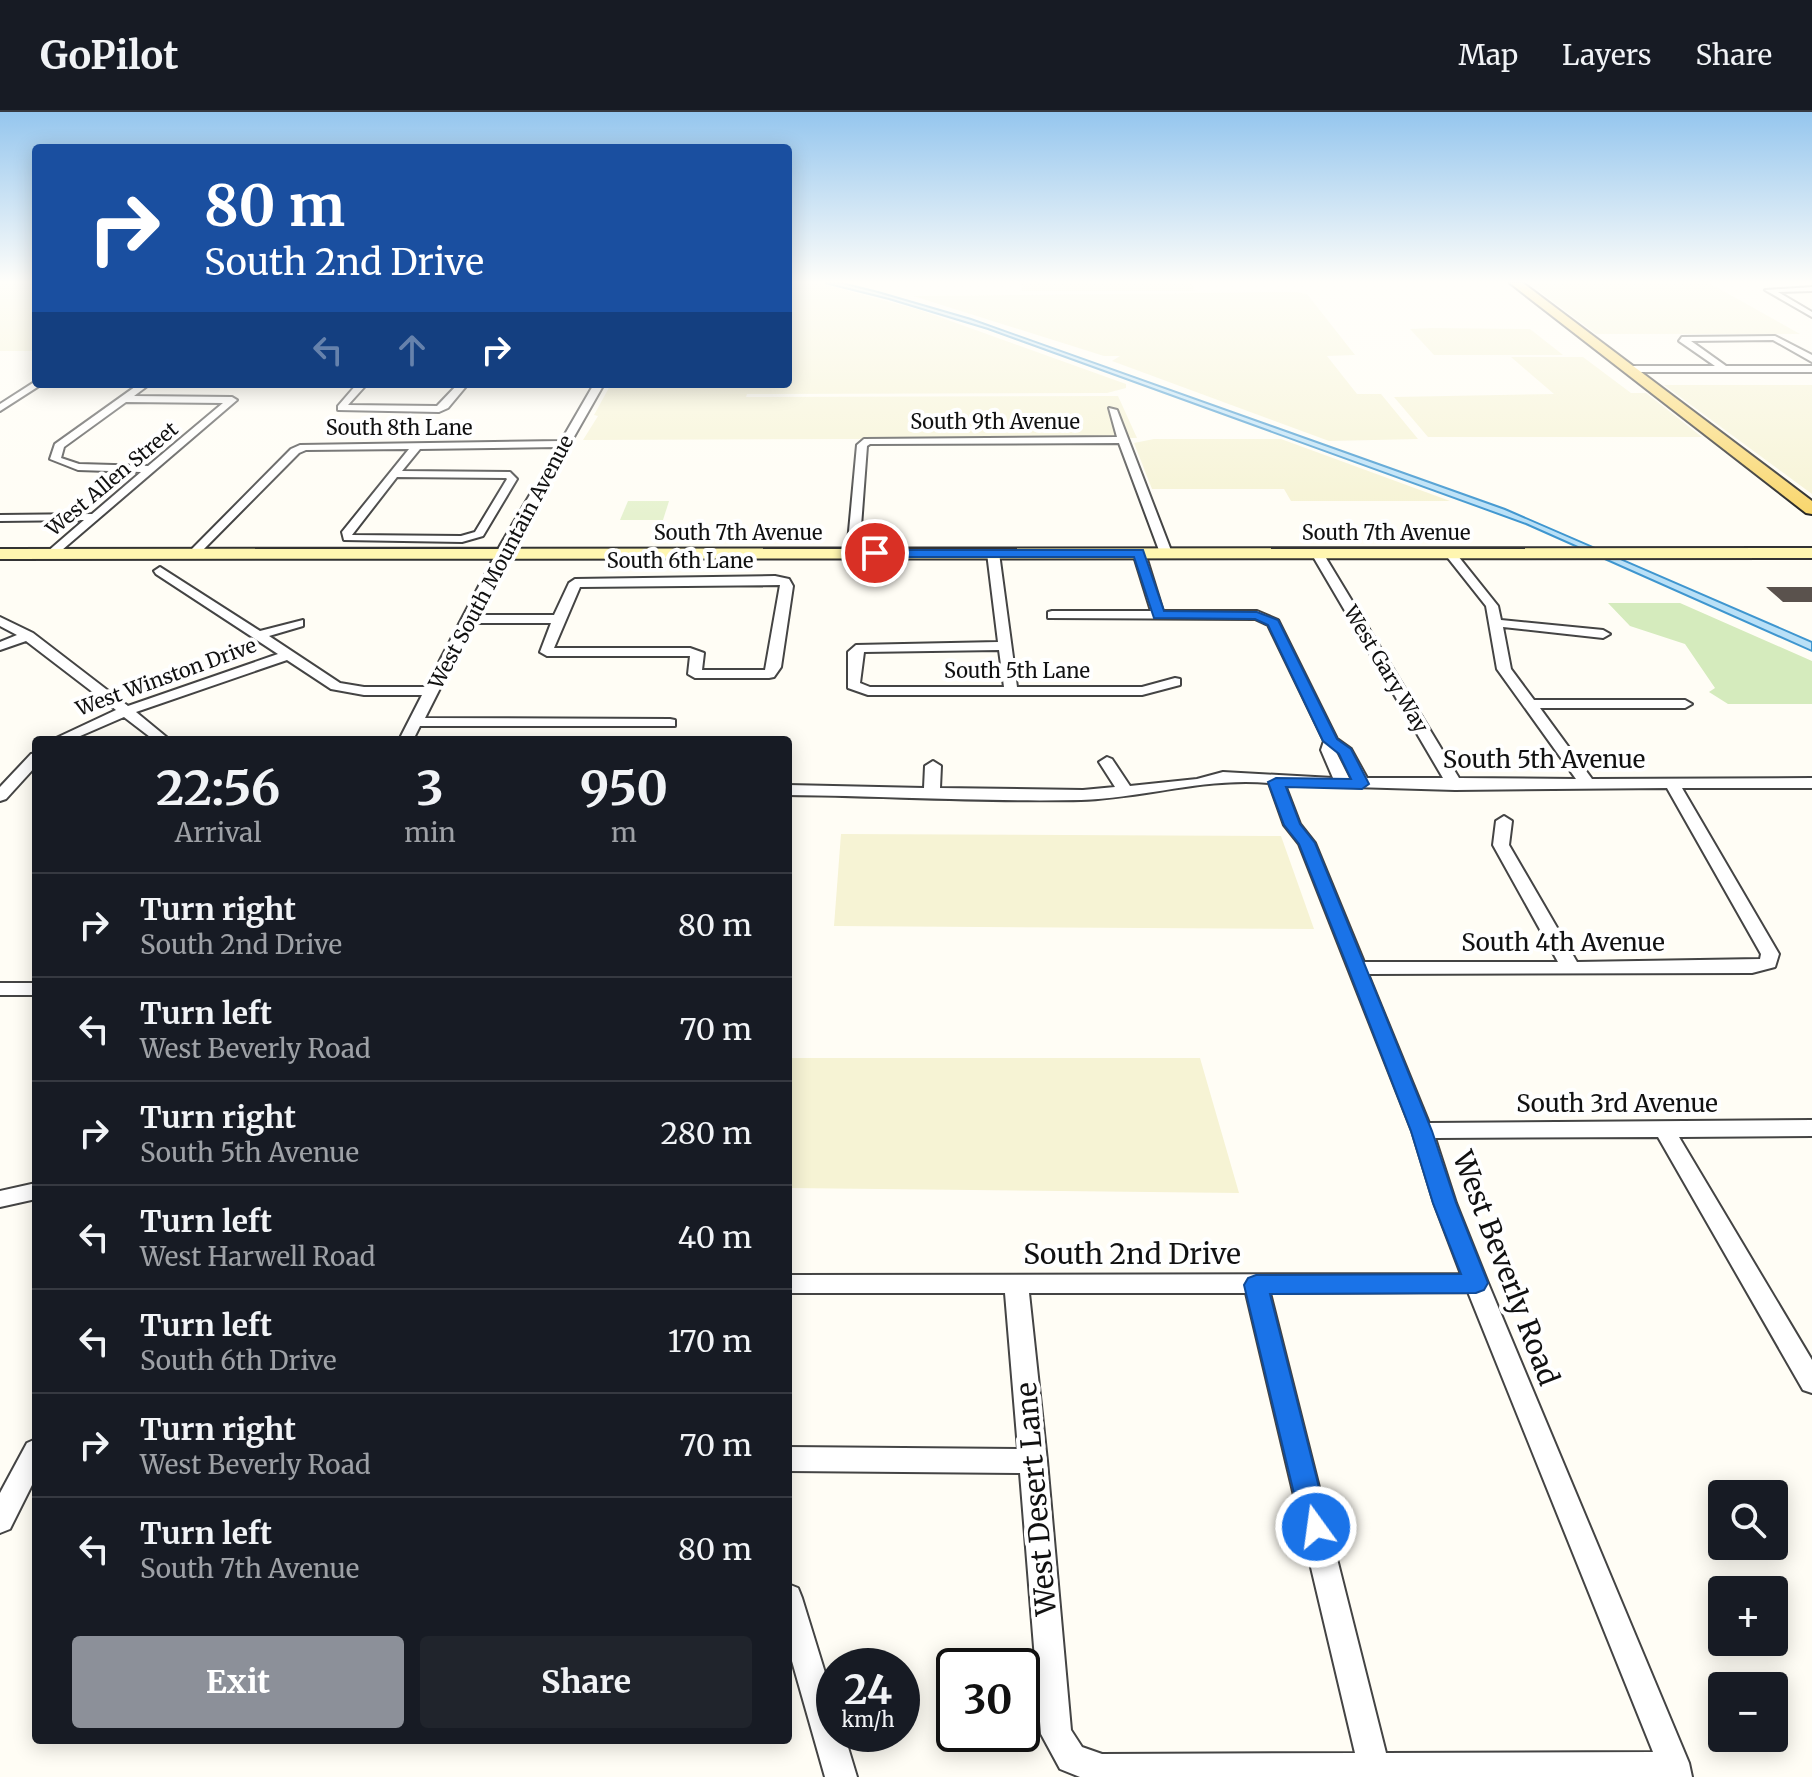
<!DOCTYPE html>
<html lang="en">
<head>
<meta charset="utf-8">
<style>
	:root { --surface:#171b24; --page:#20242c; --text:#f1f3f6; --muted:#9ea1a6; --line:#363941; --accent:#8c9099 }
	body { margin:0; font-family:Merriweather,serif; background:var(--page); color:var(--text); height:100vh; display:flex; flex-direction:column; font-size:30px; white-space:nowrap }
	* { box-sizing:border-box; margin:0 }
	p { font-size:26px; color:var(--muted) }
	.icon { flex:none; width:44px; height:44px; fill:none; stroke:currentColor; stroke-width:2; stroke-linecap:round; stroke-linejoin:round }
	.map { position:relative; flex:1; overflow:hidden }
	.drawer { position:absolute; left:32px; top:624px; width:760px; height:1008px; display:flex; flex-direction:column; background:var(--surface); border-radius:8px; box-shadow:0 4px 20px #0003 }
	.drawer>* { flex:none }
	.guide { position:absolute; left:32px; top:32px; width:760px; height:244px; border-radius:8px; box-shadow:0 4px 20px #0003; background:#1a4fa0; color:#fff; overflow:hidden }
	.fabs { position:absolute; left:1708px; top:1368px; display:grid; gap:16px }
	.fabs a { display:grid; place-items:center; width:80px; height:80px; border-radius:8px; background:var(--surface); box-shadow:0 4px 20px #0003; font-size:40px }
	.speed { position:absolute; left:816px; top:1536px; display:flex; gap:16px; font-size:40px; font-weight:700; text-align:center }
	.speed>* { display:grid; place-content:center; width:104px; height:104px; border-radius:50%; background:var(--surface); box-shadow:0 4px 20px #0003; line-height:1 }
	.speed small { font-size:20px; font-weight:400 }
	.speed .limit { border:4px solid #111; border-radius:12px; background:#fff; color:#111 }
	.pin { position:absolute; display:grid; place-items:center; width:68px; height:68px; color:#fff; margin:-34px; border:4px solid #fff; border-radius:50%; box-shadow:0 2px 8px #0007 }
	.me { position:absolute; width:88px; margin:-44px; rotate:346deg; stroke-linejoin:round; filter:drop-shadow(0 0 6px #0008) }
	.turn { display:flex; align-items:center; gap:28px; height:168px; padding:0 40px; font-size:36px }
	.turn .icon { width:104px; height:104px; stroke-width:2.5 }
	.turn b { display:block; font-size:56px; line-height:68px }
	.lanes { display:flex; align-items:center; height:76px; padding:0 40px; background:#0003; justify-content:center; gap:40px; direction:ltr }
	.lanes .off { opacity:.35 }
	.eta { display:flex; justify-content:space-evenly; align-items:center; height:136px; text-align:center }
	.eta b { font-size:48px; font-weight:700; line-height:56px }
	.cta { display:flex; gap:16px; margin-top:auto; padding:16px 40px }
	.cta a { flex:1; height:92px; border-radius:8px; background:var(--accent); color:#fff; font-size:32px; font-weight:700; line-height:92px; text-align:center }
	.cta a+a { background:var(--page); color:var(--text) }
	ul { padding:0; list-style:none }
	li { display:flex; align-items:center; gap:24px; height:104px; padding:0 40px; border-top:2px solid var(--line) }
	li div { flex:1 }
	li b { display:block; font-size:30px }
	li em { font-style:normal }
	header { display:flex; align-items:center; gap:48px; box-sizing:border-box; height:112px; padding:0 40px; background:var(--surface); border-bottom:2px solid var(--line) }
	header strong { font-size:38px }
	nav { display:flex; gap:44px; margin-inline-start:auto; font-size:28px }
	.map>svg:first-child { display:block }
</style>
</head>
<body>
<header>
<strong>GoPilot</strong>
<nav><a>Map</a><a>Layers</a><a>Share</a></nav>
</header>
<div class="map">
<svg width="1812" height="1665" viewBox="0 0 1812 1665">
	<rect width="100%" height="100%" fill="#fffdf5"/>
	<!-- farmland -->
	<g fill="#f6f3d4">
		<path d="M36,171V239H0V171Z"/>
		<path d="M788,171H818L920,198L1126,272V276L1107,281L747,282L746,285L1118,284L1137,326L583,328L598,304L594,303L611,272H788V201L796,199L788,198Z"/>
		<path d="M1191,171L1195,179H1022L1020,171Z"/>
		<path d="M1711,172L1800,222H1596L1528,171Z"/>
		<path d="M1295,180L1307,182L1355,243L1327,244L1357,282H1381L1418,327L1329,329L1112,249L1120,244H1104L913,184Z"/>
		<path d="M1432,216L1530,217L1563,243H1434L1410,217Z"/>
		<path d="M1511,245H1583L1631,281H1646L1702,325H1428L1394,285L1554,282Z"/>
		<path d="M1664,273H1812V382Z"/>
		<path d="M1154,327H1281L1450,389H1291L1284,377H1152L1134,331Z"/>
		<path d="M841,722L1281,724L1314,817L834,814Z"/>
		<path d="M788,946H1200L1239,1081L788,1076Z"/>
	</g>
	<!-- green -->
	<path fill="#d5ebbd" d="M1608,491H1680L1812,549V592H1728L1709,580L1715,576L1685,532L1630,514Z"/>
	<!-- pitch -->
	<path fill="#e6f2cf" d="M628,389H669L663,408H620Z"/>
	<!-- water -->
	<path fill="#b9e0f7" stroke="#3f96cf" stroke-width="2" d="M825,171H842L878,180L971,207L1505,397L1812,530V539L1526,412L988,217L889,187Z"/>
	<!-- building -->
	<path fill="#5a524d" d="M1766,475H1812V490H1783Z"/>
	<g fill="none" stroke-linecap="round" stroke-linejoin="round">
		<defs>
			<g id="street">
				<path d="M1812,175V179L1778,180L1812,200V205L1765,178Z"/>
				<path d="M1775,224L1812,243V250L1773,228L1691,229L1726,254H1812V260H1627L1623,257L1627,254H1715L1679,229L1682,225Z"/>
				<path d="M36,269L39,274L0,299V292Z"/>
				<path d="M139,272H150L134,284L232,285L237,288L55,444H47V440L84,408L0,409V403L92,402L141,360L78,358L50,347L55,332ZM126,290L223,291L148,354L79,352L61,346L64,335Z"/>
				<path d="M357,272H367L348,293L437,294L458,272H468L448,296L439,300L338,298V294Z"/>
				<path d="M594,272H604L513,432L477,503H554L569,471L575,467L775,464L789,467L793,474L781,555L774,565L769,566H695L688,562L690,544H547L540,540L551,511H473L425,606L670,607L675,608V614H420L413,628H399L422,583H364L331,577L287,548L136,600L170,628H154L124,605L71,628H52L116,598L26,529L0,538V530L17,523L0,514V505L33,521L128,594L278,542L156,462L154,459L160,455L260,519L303,508V514L269,524L340,571L364,575H426L501,432L558,335L420,337L402,359L510,360L517,367L483,424L462,430L344,428L342,420L409,337L306,338L299,341L198,443L188,441L291,337L300,333L561,329ZM397,365L506,366L507,367L475,420L461,424L352,423ZM780,473L765,558H702L704,541L690,536H554L580,475Z"/>
				<path d="M1109,296L1117,298L1172,441L1170,443L1160,441L1119,331L870,332L867,334L859,441L853,445L847,441L857,333L864,327L1117,325Z"/>
				<path d="M993,437L999,441L1017,575H1142L1175,566L1180,567V573L1142,583H868L848,576V540L856,533L998,530L987,441ZM999,538L1004,575H870L860,571L864,540Z"/>
				<path d="M1317,437L1323,441L1459,666L1576,667L1497,557L1486,494L1444,441L1450,437L1454,439L1498,494L1501,508L1603,518L1610,522L1603,526L1503,515L1511,557L1534,588H1685L1692,592L1685,596H1540L1592,667L1812,666V676H1682L1779,842L1775,855L1752,861L1368,862L1429,1011L1812,1008V1024L1679,1025L1812,1248V1281L1803,1278L1658,1025L1435,1026L1456,1091L1488,1171L1689,1651L1692,1665H1080L1060,1657L1041,1622L1020,1361L788,1359V1335L1018,1337L1005,1181H788V1163L1461,1162L1434,1091L1412,1019L1299,732L1284,713L1269,671C1206,665 1144,686 1081,688C984,690 886,684 788,683V673L924,676L925,654L933,649L941,654L940,676L1083,678L1115,675L1099,650L1107,645L1112,647L1130,674L1197,667L1223,660L1333,666L1321,638L1324,629L1268,513L1255,507L1048,506V500L1052,499H1151L1133,441L1139,437L1145,441L1163,499H1257L1278,508L1337,627L1351,637L1367,666H1443L1311,441ZM1336,640L1340,642L1351,666H1349ZM1285,673L1455,678L1667,676L1761,842L1760,847L1577,850L1509,733L1512,709L1504,704L1496,709L1493,733L1558,850H1364L1315,731L1300,712ZM1468,1180L1653,1640L1386,1641L1270,1181ZM1029,1181H1246L1355,1641L1102,1642L1082,1635L1071,1618L1047,1349Z"/>
				<path d="M36,641V654L6,687L0,689V675L31,642Z"/>
				<rect x="0" y="871" width="36" height="12"/>
				<path d="M36,1071V1087L0,1095V1079Z"/>
				<path d="M36,1327V1365L10,1417L0,1421V1381L27,1331Z"/>
				<path d="M788,1472L798,1476L802,1486L834,1590V1622H844L857,1665H825L788,1535Z"/>
			</g>
			<path id="secondary" d="M1812,436V446L0,447V437Z"/>
			<path id="primary" d="M1510,171H1523L1812,389V402L1806,401Z"/>
		</defs>
		<!-- street casing -->
		<use href="#street" stroke="#444" stroke-width="4"/>
		<!-- secondary casing -->
		<use href="#secondary" stroke="#333" stroke-width="4"/>
		<!-- primary casing -->
		<use href="#primary" stroke="#222" stroke-width="4"/>
		<!-- street -->
		<use href="#street" fill="#fff" fill-rule="evenodd"/>
		<!-- secondary -->
		<use href="#secondary" fill="#fff6b0" fill-rule="evenodd"/>
		<!-- primary -->
		<use href="#primary" fill="#f9d66b" fill-rule="evenodd"/>
	</g>
	<!-- sky -->
	<linearGradient id="sky" x2="0" y2="1"><stop stop-color="#95c6ee"/><stop offset="0.42" stop-color="#fffefa"/><stop offset="1" stop-color="#fffefa" stop-opacity="0"/></linearGradient>
	<rect width="1812" height="405" fill="url(#sky)"/>
	<!-- route -->
	<path fill="#1a73e8" stroke="#114b97" stroke-width="2" d="M871,438H1143L1164,499L1257,500L1278,508L1337,627L1351,637L1369,672L1362,677L1286,675L1300,712L1315,731L1366,856L1432,1019L1456,1091L1488,1171L1484,1178L1476,1181L1270,1182L1329,1415L1325,1425L1316,1428L1306,1425L1302,1415L1244,1173L1248,1166L1256,1163L1461,1162L1433,1091L1411,1019L1348,856L1299,732L1284,713L1268,670L1276,666L1351,667L1339,642L1323,629L1268,513L1255,507L1154,506L1134,445H875L869,441Z"/>
	<g text-anchor="middle" stroke-width="8" stroke-linejoin="round" paint-order="stroke">
		<!-- far-street labels -->
		<g font-size="20" fill="#111" stroke="#fff">
			<text x="995" y="317">South 9th Avenue</text>
			<text x="399" y="323">South 8th Lane</text>
			<text transform="translate(112 367) rotate(-40)" y="7">West Allen Street</text>
			<text x="738" y="428">South 7th Avenue</text>
			<text x="1386" y="428">South 7th Avenue</text>
			<text x="680" y="456">South 6th Lane</text>
			<text transform="translate(501 450) rotate(-62)" y="7">West South Mountain Avenue</text>
			<text transform="translate(1386 557) rotate(59)" y="7">West Gary Way</text>
			<text x="1017" y="566">South 5th Lane</text>
			<text transform="translate(166 565) rotate(-20)" y="7">West Winston Drive</text>
		</g>
		<!-- street labels -->
		<g font-size="24" fill="#111" stroke="#fff">
			<text x="1544" y="656">South 5th Avenue</text>
			<text x="1563" y="839">South 4th Avenue</text>
			<text x="1617" y="1000">South 3rd Avenue</text>
		</g>
		<!-- near-street labels -->
		<g font-size="28" fill="#111" stroke="#fff">
			<text x="1132" y="1152">South 2nd Drive</text>
			<text transform="translate(1506 1156) rotate(69)" y="10">West Beverly Road</text>
			<text transform="translate(1036 1387) rotate(-95)" y="10">West Desert Lane</text>
		</g>
	</g>
</svg>
<div class="fabs">
<a><svg class="icon" aria-label="search" viewBox="0 0 24 24"><circle cx="10" cy="10" r="6"/><path d="M15 15l6 6"/></svg></a>
<a>+</a>
<a>−</a>
</div>
<div class="speed"><div>24<small>km/h</small></div><div class="limit">30</div></div>
<div class="pin" style="left:875px;top:441px;background:#d93025"><svg class="icon" aria-label="arrive" viewBox="0 0 24 24"><path d="M6 21V4h12l-3 4 3 4H6"/></svg></div>
<svg class="me" style="left:1316px;top:1415px" viewBox="-20 -20 40 40"><circle r="17" fill="#1a73e8" stroke="#fff" stroke-width="3"/><path d="M0-11L8 9 0 5-8 9z" fill="#fff"/></svg>
<div class="guide">
<div class="turn"><svg class="icon" aria-label="right" viewBox="0 0 24 24"><path d="M7 20v-9h11M14 6l5 5-5 5"/></svg><div><b>80 m</b>South 2nd Drive</div></div>
<div class="lanes"><svg class="icon off" aria-label="left" viewBox="0 0 24 24"><path d="M17 20v-9H6M10 6l-5 5 5 5"/></svg><svg class="icon off" aria-label="ahead" viewBox="0 0 24 24"><path d="M12 20V5M6 11l6-6 6 6"/></svg><svg class="icon" aria-label="right" viewBox="0 0 24 24"><path d="M7 20v-9h11M14 6l5 5-5 5"/></svg></div>
</div>
<section class="drawer">
<div class="eta">
<div><b>22:56</b><p>Arrival</p></div>
<div><b>3</b><p>min</p></div>
<div><b>950</b><p>m</p></div>
</div>
<ul>
<li><svg class="icon" aria-label="right" viewBox="0 0 24 24"><path d="M7 20v-9h11M14 6l5 5-5 5"/></svg><div><b>Turn right</b><p>South 2nd Drive</p></div><em>80 m</em></li>
<li><svg class="icon" aria-label="left" viewBox="0 0 24 24"><path d="M17 20v-9H6M10 6l-5 5 5 5"/></svg><div><b>Turn left</b><p>West Beverly Road</p></div><em>70 m</em></li>
<li><svg class="icon" aria-label="right" viewBox="0 0 24 24"><path d="M7 20v-9h11M14 6l5 5-5 5"/></svg><div><b>Turn right</b><p>South 5th Avenue</p></div><em>280 m</em></li>
<li><svg class="icon" aria-label="left" viewBox="0 0 24 24"><path d="M17 20v-9H6M10 6l-5 5 5 5"/></svg><div><b>Turn left</b><p>West Harwell Road</p></div><em>40 m</em></li>
<li><svg class="icon" aria-label="left" viewBox="0 0 24 24"><path d="M17 20v-9H6M10 6l-5 5 5 5"/></svg><div><b>Turn left</b><p>South 6th Drive</p></div><em>170 m</em></li>
<li><svg class="icon" aria-label="right" viewBox="0 0 24 24"><path d="M7 20v-9h11M14 6l5 5-5 5"/></svg><div><b>Turn right</b><p>West Beverly Road</p></div><em>70 m</em></li>
<li><svg class="icon" aria-label="left" viewBox="0 0 24 24"><path d="M17 20v-9H6M10 6l-5 5 5 5"/></svg><div><b>Turn left</b><p>South 7th Avenue</p></div><em>80 m</em></li>
</ul>
<div class="cta"><a>Exit</a><a>Share</a></div>
</section>
</div>
</body>
</html>
